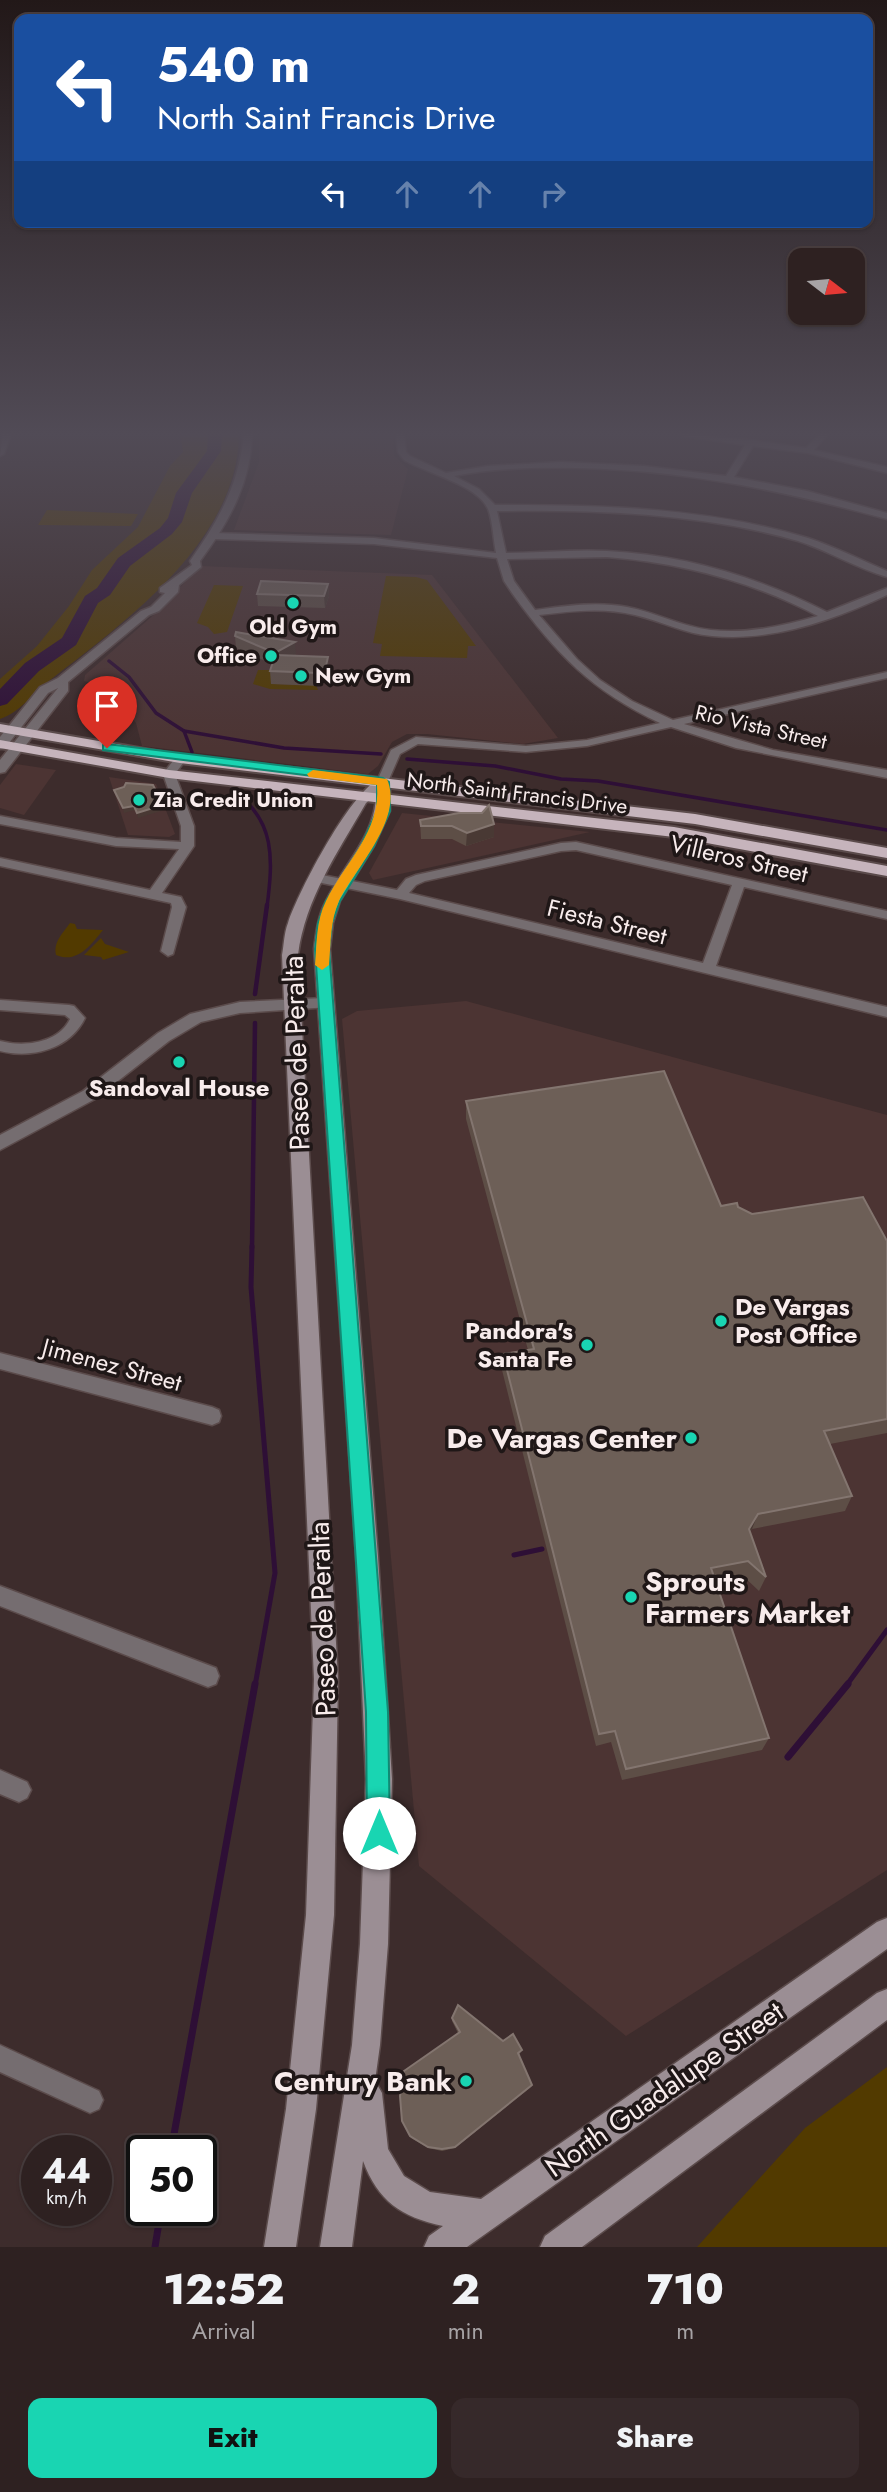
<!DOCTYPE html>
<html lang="en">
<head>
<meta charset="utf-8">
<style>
	:root { --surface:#2e2121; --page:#36292a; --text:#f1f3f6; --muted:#a7a3a5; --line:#493e3f; --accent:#19d5b2 }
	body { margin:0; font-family:Jost,sans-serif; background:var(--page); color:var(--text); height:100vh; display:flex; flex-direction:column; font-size:26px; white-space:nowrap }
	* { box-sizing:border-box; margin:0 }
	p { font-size:23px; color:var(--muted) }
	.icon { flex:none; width:38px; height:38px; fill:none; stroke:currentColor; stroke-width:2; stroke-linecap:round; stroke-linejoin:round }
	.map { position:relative; height:2247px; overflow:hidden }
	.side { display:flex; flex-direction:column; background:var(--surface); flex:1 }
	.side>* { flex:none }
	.hud { position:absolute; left:14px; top:14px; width:859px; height:214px; border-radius:14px; box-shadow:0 2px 5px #0004,0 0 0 2px var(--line); background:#1a4fa0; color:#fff; overflow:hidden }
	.needle { width:46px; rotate:106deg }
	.controls { position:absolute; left:788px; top:248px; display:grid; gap:14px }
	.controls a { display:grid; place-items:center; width:77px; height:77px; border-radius:14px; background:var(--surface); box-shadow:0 2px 5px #0004,0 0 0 2px var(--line); font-size:35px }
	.speed { position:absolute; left:21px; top:2135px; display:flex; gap:14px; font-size:35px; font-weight:700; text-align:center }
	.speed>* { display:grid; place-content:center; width:91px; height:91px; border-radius:50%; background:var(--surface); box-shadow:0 2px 5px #0004,0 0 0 2px var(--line); line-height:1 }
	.speed small { font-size:18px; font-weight:400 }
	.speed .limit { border:4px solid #111; border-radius:10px; background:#fff; color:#111 }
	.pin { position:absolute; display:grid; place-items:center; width:60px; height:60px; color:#fff; margin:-72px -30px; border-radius:50% 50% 50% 0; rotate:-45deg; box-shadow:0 0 7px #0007 }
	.pin .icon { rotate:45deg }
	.me { position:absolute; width:77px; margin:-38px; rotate:0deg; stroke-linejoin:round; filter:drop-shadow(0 0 5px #0008) }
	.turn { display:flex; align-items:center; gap:24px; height:147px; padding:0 28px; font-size:32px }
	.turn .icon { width:91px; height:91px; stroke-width:2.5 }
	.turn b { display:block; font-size:49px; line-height:60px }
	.lanes { display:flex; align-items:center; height:66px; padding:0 28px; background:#0003; justify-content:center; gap:35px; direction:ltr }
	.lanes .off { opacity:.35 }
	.eta { display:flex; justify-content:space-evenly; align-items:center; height:119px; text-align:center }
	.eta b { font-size:42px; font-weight:800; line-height:49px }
	.button { display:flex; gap:14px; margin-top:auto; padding:14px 28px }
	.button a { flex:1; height:80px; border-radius:14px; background:var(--accent); color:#111; font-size:28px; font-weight:800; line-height:80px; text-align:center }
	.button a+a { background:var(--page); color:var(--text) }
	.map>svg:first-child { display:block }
</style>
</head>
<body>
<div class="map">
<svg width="887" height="2247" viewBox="0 0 887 2247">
	<rect width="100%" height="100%" fill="#3d2c2c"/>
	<!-- built -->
	<g fill="#4c3433">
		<path d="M259,434H393L394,456L408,469L391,535L234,530L259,462Z"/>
		<path d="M200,566L432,575L558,738L523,744L427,734H407L392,742L378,766L368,774L142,746L136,723L120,700L106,687L84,681L85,675L158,611Z"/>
		<path d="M16,764L56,770L24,815L0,808V785Z"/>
		<path d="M109,777L156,784L175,834L169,837L128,835Z"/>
		<path d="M402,813L590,832L373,880L369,873Z"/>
		<path d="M466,1001L887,1115V1870L626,2036L419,1866L342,1019L357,1011Z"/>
	</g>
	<!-- green -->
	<g fill="#523a00">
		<path d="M180,434H239C238,539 130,618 54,677C35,691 21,712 0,719V679L37,646L69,606L92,570L138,527L170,466L183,452Z"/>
		<path d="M47,510L138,514L131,526L38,525Z"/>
		<path d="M386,576L416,577L427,580L476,646H468L467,658L380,656L382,644L373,643Z"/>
		<path d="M214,585L243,586L227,632L214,634L208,627L197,623Z"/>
		<path d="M258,670H275L272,684L316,685L318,690L270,689L253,684Z"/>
		<path d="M70,923L75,924L77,929L103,930C91,945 77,964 56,955C53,942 63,933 70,923Z"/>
		<path d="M101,938L105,944L129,952L103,960L101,957L84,955Z"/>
		<path d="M887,2067V2247H697L805,2128Z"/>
	</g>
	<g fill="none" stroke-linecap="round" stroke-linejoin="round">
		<!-- stream-far3 -->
		<g stroke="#2e0f36" stroke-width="3.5">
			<path d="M109,661L129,677L156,713L184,731L284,748L381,754"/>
			<path d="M184,731L192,752"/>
			<path d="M407,759L495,766L561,779L598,781L887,830"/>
			<path d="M233,791C276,820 273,860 267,907"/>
		</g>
		<!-- stream-far2 -->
		<g stroke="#2e0f36" stroke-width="4.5">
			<path d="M255,994L267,905"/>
			<path d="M252,1248L255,1023"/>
		</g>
		<!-- stream-far1 -->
		<g stroke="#2e0f36" stroke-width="5">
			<path d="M252,1246L251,1287L275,1573L255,1686"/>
			<path d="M514,1555L542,1549"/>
			<path d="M846,1686L887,1630"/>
		</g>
		<!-- stream -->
		<g stroke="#2e0f36" stroke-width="7">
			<path d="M788,1757L848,1684"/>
			<path d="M171,2151L255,1684"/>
			<path d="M155,2247L161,2210"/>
		</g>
		<!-- river -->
		<path fill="#2e0f36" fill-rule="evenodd" d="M208,434H222L221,451L192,493L182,522L172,534L130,566L110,595L98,603L76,645L39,671L7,704L0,706V689L25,663L62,638L85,596L97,588L118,558L160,528L168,518L176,493L207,451Z"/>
		<defs>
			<g id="minor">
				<path d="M3,434H11L4,454L0,456Z"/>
				<path d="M396,434H404L406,452L410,456L446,473L488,466L561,462L644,466L726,476L745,445L684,436L680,434L751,440L806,448L820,434H828L814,450L887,467V473L808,453L753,446L734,477L807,491L887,513V519C783,491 685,470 577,468C536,467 494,468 454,476L479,489L495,505C600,505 706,507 808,538C835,547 861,560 887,571V577C856,568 829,551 798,541C700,513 598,510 497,511L506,553C539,553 573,549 607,551C685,555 758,577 827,612L887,588V595C833,620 773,642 712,636C685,634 661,621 635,615C603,607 571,611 539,615L577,659L600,680L632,701L673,720L887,672V678L684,724L773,750L887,770V778L736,748L671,727L587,746L526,752L418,744L400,754L387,784H379L377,781L391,750L416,737L526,746L587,740L660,723C592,691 556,654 512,593L504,581L497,558L374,544L214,539L209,536L214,533L374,538L496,553C493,539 493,522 488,509C478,485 426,473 404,460L398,452ZM607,557C682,563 751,581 818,616C783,626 747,634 711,630C682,627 655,612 627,607C596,601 565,606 535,610L514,581L507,559Z"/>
				<path d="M180,755L186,759L175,774L194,826V846L162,893L181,897L186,907L173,954L168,956L161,951L172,907L171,903L0,866V858L150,890L179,849L116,846L0,824V816L116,838L181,842V826L163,774L176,757Z"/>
				<path d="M576,842L887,911V919L744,887L716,966L887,1007V1017L400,899L317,882L310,878L317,874L397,890L406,879L416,875L561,843ZM576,850L732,885L703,963L409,893L416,885L425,881L561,851Z"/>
				<path d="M0,1000L69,1005L74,1006L85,1018C70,1049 32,1059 0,1051V1041C23,1047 58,1044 70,1019L65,1015L0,1010Z"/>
				<path d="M0,1353L212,1407L219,1410L221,1416L219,1422L212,1425L0,1369Z"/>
				<path d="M0,1586L216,1668L219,1676L216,1684L208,1687L0,1606Z"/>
				<path d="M0,1770L27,1782L31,1790L27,1798L19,1802L0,1794Z"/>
				<path d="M0,2045L99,2091L103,2100L99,2109L90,2113L0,2072Z"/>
			</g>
			<g id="tertiary">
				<path d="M244,434H252C251,483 229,522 200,561L201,567L179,585L178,592L159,611L149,615L68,682V691L5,772L0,773V760L58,688L48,693L5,748L0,749V737L40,687L58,678L141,611L151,607L165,593L160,592V588L192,565L190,561C219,520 239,484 244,434Z"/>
				<path d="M324,998L332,1003L330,1007L240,1013L201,1022L169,1041L95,1099L0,1150V1135L83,1091L158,1033L190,1014L240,1002Z"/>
			</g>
			<g id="secondary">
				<path d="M383,777L390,781V811L374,846L340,901L333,923L330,949L378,1556L392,1779L388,1944L380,2045L375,2081L382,2093L388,2149L404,2176L430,2192L481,2199L877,1922L887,1918V1949L467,2247H424L429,2236L443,2226C401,2217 378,2201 363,2161L352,2247H320L352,2045L360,1944L366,1779L356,1556L314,949C316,932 318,916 326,901C343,865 376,835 376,794L366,803C338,852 305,899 298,955L338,1679L334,1915L316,2109L296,2247H264L286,2109L306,1915L314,1679L282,955C284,945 284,933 288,923C298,892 353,786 383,777Z"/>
				<path d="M887,1989V2020L582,2247H540L545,2236L877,1993Z"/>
			</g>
			<g id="trunk">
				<path d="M0,724L180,755L695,814L887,848V858L695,824L180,763L0,732Z"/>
				<path d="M0,740L169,770L674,827L887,866V876L674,837L169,778L0,748Z"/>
			</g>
		</defs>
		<!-- minor casing -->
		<use href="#minor" stroke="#5b4b4b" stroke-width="3"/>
		<!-- tertiary casing -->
		<use href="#tertiary" stroke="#5b4b4b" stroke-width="3"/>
		<!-- secondary casing -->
		<use href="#secondary" stroke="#5b4b4b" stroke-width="3"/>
		<!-- trunk casing -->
		<use href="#trunk" stroke="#5b4b4b" stroke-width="4"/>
		<!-- minor -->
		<use href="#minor" fill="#756d70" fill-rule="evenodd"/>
		<!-- tertiary -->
		<use href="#tertiary" fill="#756d70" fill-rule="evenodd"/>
		<!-- secondary -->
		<use href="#secondary" fill="#9b8e94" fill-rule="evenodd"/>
		<!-- trunk -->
		<use href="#trunk" fill="#c6b4bc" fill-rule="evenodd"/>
	</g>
	<!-- wall -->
	<g fill="#5d4e46">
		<path d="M328,584L329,596L325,608L258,606L257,594Z"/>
		<path d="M235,636L296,654L294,655L328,657L329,669L326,683H320L319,686L271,684L270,671L272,664L236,648Z"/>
		<path d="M420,820L494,824V837L466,846L452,839H421Z"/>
		<path d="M466,1101L721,1206L738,1207L752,1214L887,1241V1433L830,1444L852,1496L845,1511L752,1529L750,1532L766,1577L759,1591L742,1575L715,1580L769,1738L762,1750L622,1780L611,1742L596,1746L502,1370L503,1354L528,1350L466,1119Z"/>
		<path d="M452,2018L522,2050L519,2055L532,2085L531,2087L455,2148L442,2151L428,2148L411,2138L403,2123L458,2033L452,2021Z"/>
	</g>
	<!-- shaded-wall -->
	<g fill="#493934">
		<path d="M328,584L329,596L325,608L324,596Z"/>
		<path d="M295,642L296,654L276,665L275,653Z"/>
		<path d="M328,657L329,669L326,683L325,670Z"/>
		<path d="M163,805L164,810L138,818L137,813Z"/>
		<path d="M134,806L135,810L124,813L123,808Z"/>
		<path d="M494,824V837L466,846L467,833Z"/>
		<path d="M758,1514L752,1529L743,1543L749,1529Z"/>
		<path d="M532,2085L531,2087L455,2148V2147Z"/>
	</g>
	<!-- building -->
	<g fill="#6d5f57" stroke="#83756f" stroke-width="2">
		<path d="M261,581L328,584L324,596L257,594Z"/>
		<path d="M236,632L295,642L275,653L235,636Z"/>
		<path d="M275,655L328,657L325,670H319L318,673L270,671Z"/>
		<path d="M126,783L153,785L163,805L137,813L134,806L123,808L114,790L124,787Z"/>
		<path d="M489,805L494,824L467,833L452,826H421L420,820L459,813H482Z"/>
		<path d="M664,1071L721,1206L737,1203L738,1207L752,1214L863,1197L887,1241V1419L824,1431L852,1496L758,1514L749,1529L766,1577L748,1561L711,1568L769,1738L626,1769L615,1731L599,1734L503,1354L534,1349L466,1101Z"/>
		<path d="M458,2005L503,2041L513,2034L522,2050L518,2053L532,2085L455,2147L442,2149L428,2147L410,2136L402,2121L400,2096L404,2071L460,2032L452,2018Z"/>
	</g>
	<!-- sky -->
	<linearGradient id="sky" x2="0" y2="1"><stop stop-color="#221818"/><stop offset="0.58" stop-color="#514b56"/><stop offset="1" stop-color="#514b56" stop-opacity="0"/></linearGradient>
	<rect width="887" height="748" fill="url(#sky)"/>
	<!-- route -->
	<path fill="#19d5b2" stroke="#108a74" stroke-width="2" d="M107,744L383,778L389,782L390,811L374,846L340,901L332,923L329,949L388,1712L390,1833L387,1841L379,1845L370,1841L367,1833L366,1712L315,949L318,923L326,901L361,846L377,811V784L103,750V745Z"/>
	<!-- slow -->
	<path fill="#f59e0b" d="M313,770L387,779C404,819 356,867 339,901C330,921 331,943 329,965L322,970L315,965C317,943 316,921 326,901C345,862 381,832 377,785L309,777L307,774Z"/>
	<!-- markers -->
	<g fill="#19d5b2" stroke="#1f1717" stroke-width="2.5">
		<circle cx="293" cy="603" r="7"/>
		<circle cx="271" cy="656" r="7"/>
		<circle cx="301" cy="676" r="7"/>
		<circle cx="139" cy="800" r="7"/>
		<circle cx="179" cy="1062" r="7"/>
		<circle cx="721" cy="1321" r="7"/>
		<circle cx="587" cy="1345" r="7"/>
		<circle cx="691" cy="1438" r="7"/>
		<circle cx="631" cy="1597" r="7"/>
		<circle cx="466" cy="2081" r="7"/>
	</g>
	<g text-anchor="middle" stroke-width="7" stroke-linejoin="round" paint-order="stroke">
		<!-- far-poi labels -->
		<g font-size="21" font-weight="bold" fill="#f8ecec" stroke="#1f1717" text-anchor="start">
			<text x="293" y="634" text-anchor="middle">Old Gym</text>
			<text x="257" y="663" text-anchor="end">Office</text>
			<text x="315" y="683">New Gym</text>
			<text x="153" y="807">Zia Credit Union</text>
		</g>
		<!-- far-street labels -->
		<g font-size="21" fill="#f8ecec" stroke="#1f1717">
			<text transform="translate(761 727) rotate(13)" y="7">Rio Vista Street</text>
			<text transform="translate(517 793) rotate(7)" y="7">North Saint Francis Drive</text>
		</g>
		<!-- street labels -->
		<g font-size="24" fill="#f8ecec" stroke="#1f1717">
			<text transform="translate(739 859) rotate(13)" y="8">Villeros Street</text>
			<text transform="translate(607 922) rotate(14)" y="8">Fiesta Street</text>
			<text transform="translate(112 1365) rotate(15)" y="8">Jimenez Street</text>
		</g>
		<!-- poi labels -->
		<g font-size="24" font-weight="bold" fill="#f8ecec" stroke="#1f1717">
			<text x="179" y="1096">Sandoval House</text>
			<text x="735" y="1315" text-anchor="start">De Vargas<tspan x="735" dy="28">Post Office</tspan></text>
			<text x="573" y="1339" text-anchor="end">Pandora's<tspan x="573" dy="28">Santa Fe</tspan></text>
		</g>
		<!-- near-street labels -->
		<g font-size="28" fill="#f8ecec" stroke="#1f1717">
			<text transform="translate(296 1053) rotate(-92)" y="10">Paseo de Peralta</text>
			<text transform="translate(322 1619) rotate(-92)" y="10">Paseo de Peralta</text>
			<text transform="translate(664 2089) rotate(-35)" y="10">North Guadalupe Street</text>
		</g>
		<!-- near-poi labels -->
		<g font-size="28" font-weight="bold" fill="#f8ecec" stroke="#1f1717" text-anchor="end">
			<text x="677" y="1448">De Vargas Center</text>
			<text x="645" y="1591" text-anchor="start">Sprouts<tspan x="645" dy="32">Farmers Market</tspan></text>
			<text x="452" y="2091">Century Bank</text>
		</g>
	</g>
</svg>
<div class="controls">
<a><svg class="needle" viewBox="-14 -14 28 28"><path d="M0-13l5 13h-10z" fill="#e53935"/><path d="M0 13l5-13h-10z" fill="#a7a3a5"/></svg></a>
</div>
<div class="speed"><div>44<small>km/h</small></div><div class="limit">50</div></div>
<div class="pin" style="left:107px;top:748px;background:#d93025"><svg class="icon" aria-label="arrive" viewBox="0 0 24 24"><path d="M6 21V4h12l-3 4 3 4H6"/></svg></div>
<svg class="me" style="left:379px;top:1833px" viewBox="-20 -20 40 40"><circle r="19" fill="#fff"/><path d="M0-13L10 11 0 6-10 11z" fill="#19d5b2"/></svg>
<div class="hud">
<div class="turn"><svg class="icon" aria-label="left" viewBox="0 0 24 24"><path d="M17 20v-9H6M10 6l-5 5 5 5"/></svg><div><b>540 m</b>North Saint Francis Drive</div></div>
<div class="lanes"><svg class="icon" aria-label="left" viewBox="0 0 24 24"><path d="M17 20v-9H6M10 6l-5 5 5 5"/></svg><svg class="icon off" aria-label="ahead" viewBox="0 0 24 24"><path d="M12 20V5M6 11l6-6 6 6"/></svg><svg class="icon off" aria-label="ahead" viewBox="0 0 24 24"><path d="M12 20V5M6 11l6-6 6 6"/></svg><svg class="icon off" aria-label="right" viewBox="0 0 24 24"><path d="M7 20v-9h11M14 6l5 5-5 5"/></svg></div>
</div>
</div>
<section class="side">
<div class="eta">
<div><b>12:52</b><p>Arrival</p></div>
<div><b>2</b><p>min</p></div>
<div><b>710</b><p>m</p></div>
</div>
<div class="button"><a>Exit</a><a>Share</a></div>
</section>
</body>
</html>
